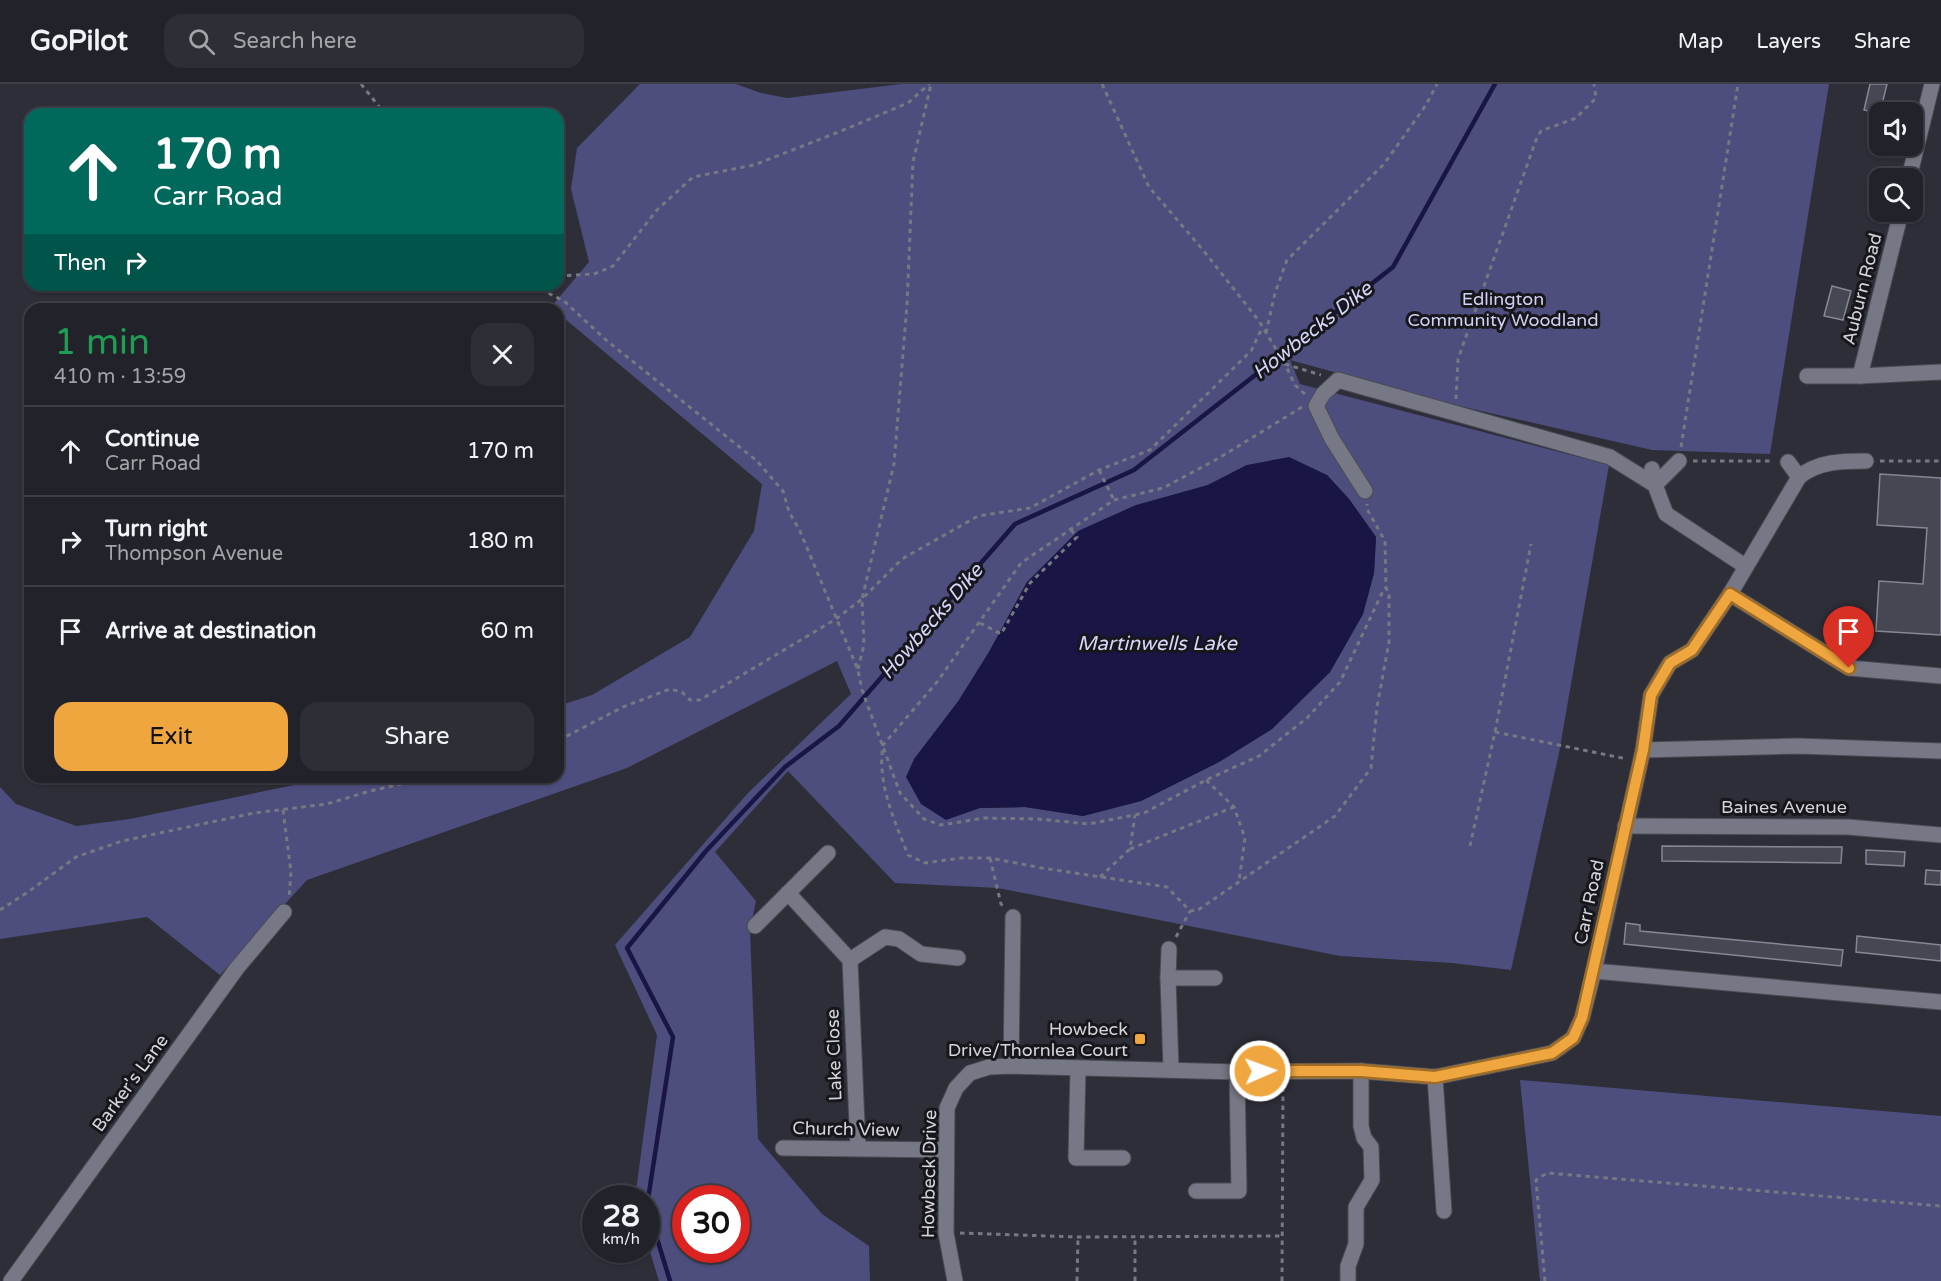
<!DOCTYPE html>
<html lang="en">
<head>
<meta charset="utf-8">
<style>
	:root { --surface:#22222a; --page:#2e2f36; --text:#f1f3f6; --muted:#a2a4a8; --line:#3f3f47; --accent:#f0a63f }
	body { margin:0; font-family:"Varela Round",sans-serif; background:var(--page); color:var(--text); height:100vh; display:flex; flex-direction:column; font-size:22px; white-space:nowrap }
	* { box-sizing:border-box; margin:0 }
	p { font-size:20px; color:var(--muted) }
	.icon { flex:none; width:33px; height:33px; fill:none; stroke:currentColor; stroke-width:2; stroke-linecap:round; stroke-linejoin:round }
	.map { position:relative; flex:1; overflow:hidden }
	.details { position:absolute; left:24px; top:219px; width:540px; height:480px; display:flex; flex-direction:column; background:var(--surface); border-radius:18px; box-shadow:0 2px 4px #0004,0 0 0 2px var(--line) }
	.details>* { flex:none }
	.top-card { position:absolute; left:24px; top:24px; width:540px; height:183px; border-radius:18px; box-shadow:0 2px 4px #0004,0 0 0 2px var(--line); background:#00695c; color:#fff; overflow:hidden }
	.fabs { position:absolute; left:1869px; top:18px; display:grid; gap:12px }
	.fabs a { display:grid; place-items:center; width:54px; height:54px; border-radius:12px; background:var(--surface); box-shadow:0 2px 4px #0004,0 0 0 2px var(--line); font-size:30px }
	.speed { position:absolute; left:582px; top:1101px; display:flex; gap:12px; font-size:30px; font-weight:700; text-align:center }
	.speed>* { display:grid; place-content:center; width:78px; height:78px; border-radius:50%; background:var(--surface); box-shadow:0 2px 4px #0004,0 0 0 2px var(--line); line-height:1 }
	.speed small { font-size:15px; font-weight:400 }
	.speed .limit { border:9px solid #d22; background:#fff; color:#111 }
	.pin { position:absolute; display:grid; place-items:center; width:51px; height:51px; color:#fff; margin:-62px -26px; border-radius:50% 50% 50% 0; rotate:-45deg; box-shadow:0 0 6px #0007 }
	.pin .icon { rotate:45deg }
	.me { position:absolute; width:66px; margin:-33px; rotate:88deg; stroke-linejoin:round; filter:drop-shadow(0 0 4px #0008) }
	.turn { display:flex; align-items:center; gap:21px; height:126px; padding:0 30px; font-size:27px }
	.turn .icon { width:78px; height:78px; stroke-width:2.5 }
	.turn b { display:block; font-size:42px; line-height:51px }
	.then { display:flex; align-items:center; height:57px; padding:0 30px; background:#0003; gap:12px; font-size:22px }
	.round { display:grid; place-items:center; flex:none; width:63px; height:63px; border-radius:18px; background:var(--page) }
	.head { display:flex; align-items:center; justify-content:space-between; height:102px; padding:0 30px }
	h1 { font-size:36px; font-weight:600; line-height:45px; color:#1e9e55 }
	.cta { display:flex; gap:12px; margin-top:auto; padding:12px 30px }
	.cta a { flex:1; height:69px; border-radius:18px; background:var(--accent); color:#111; font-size:24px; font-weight:600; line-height:69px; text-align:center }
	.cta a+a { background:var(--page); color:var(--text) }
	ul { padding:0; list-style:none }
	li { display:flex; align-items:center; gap:18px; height:90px; padding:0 30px; border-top:2px solid var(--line) }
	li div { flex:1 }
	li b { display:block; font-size:22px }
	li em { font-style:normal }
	header { display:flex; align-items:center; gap:36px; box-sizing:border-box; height:84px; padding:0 30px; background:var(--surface); border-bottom:2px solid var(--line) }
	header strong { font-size:28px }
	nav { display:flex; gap:33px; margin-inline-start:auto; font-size:21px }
	.search { width:420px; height:54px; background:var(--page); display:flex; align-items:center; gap:15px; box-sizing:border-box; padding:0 21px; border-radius:18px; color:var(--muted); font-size:22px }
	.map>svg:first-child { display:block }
</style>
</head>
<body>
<header>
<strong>GoPilot</strong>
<div class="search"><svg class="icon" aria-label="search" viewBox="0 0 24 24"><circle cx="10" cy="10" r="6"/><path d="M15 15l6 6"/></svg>Search here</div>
<nav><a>Map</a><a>Layers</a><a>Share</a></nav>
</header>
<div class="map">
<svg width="1941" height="1197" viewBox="0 0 1941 1197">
	<rect width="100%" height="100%" fill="#2d2e38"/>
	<!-- green -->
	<g fill="#4d4e7e" fill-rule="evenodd">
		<path d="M640,0H736L761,9L787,14L901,0H1829L1770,370L1652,366L1455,321L1290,276L1300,300L1609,381L1559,669L1511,886L1452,879L1340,872L998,804L895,799L788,687L715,768L756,817L750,846L758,1055L822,1130L869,1162L870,1197H659L647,1158L646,1114H635L657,951L615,861L748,709L851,610L837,577L627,684L307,796L220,891L147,833L0,855V703L16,720L76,742L130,735L333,693H558V622L592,611L690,553L754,447L762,400L558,229V225L551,223L589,178L571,105L577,64ZM1247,381L1327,391L1349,415L1376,453L1374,489L1363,530L1330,588L1272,645L1219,678L1141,717L1083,732L1025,723L980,724L959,616L989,568L1027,498L1175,411L1208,401ZM686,1114H736V1166H686Z"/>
		<path d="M1520,996L1941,1032V1197H1540Z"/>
	</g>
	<!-- water -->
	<path fill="#191544" d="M1289,373L1327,391L1349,415L1376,453L1374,489L1363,530L1330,588L1272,645L1219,678L1141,717L1083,732L1025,723L980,724L946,736L921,720L906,693L914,675L959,616L989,568L1027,498L1078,447L1136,421L1208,401L1247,381Z"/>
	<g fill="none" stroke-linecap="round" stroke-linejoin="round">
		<!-- stream -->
		<path stroke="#191544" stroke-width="4.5" d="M670,1197L647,1122L673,953L627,864L706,767L785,683L839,642L1015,440L1134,386L1393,183L1495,0"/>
	</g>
	<!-- building -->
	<g fill="#454752" stroke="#858794" stroke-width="1.5">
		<path d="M1870,0H1887L1880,29L1864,26Z"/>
		<path d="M1832,202L1851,207L1843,236L1824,232Z"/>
		<path d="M1880,390L1941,394V551L1876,547L1879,497L1923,500L1927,444L1877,441Z"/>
		<path d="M1662,762L1842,763L1841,779L1662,777Z"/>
		<path d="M1866,766L1905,768L1904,782L1866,780Z"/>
		<path d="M1926,786L1941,787V801L1925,800Z"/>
		<path d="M1626,839L1640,841V847L1843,866L1841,882L1624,860Z"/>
		<path d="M1857,852L1941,861V877L1856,868Z"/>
	</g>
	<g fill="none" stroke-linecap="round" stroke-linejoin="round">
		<defs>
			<g id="minor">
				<path d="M1909,94L1932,0"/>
				<path d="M1807,292H1860L1941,288"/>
				<path d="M1860,292L1901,128"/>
				<path d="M1866,377C1843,377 1818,377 1799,393L1730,510L1692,566L1670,579L1651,611L1643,666L1594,887L1941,918"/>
				<path d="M1788,378L1799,393"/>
				<path d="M1652,385L1655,401L1666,430L1745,482"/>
				<path d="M1365,407L1332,355L1316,322L1323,310L1338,296L1610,373L1655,401L1679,377"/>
				<path d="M1730,510L1849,584L1941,592"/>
				<path d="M1643,666L1798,662L1941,667"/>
				<path d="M1625,742L1848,743L1941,751"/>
				<path d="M788,809L850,876L858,1064"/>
				<path d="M755,842L828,769"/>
				<path d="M1169,865L1168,894L1171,985"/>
				<path d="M850,876L885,853L899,855L921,870L958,874"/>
				<path d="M1168,894H1215"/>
				<path d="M1011,982L1013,833"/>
				<path d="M1078,984L1076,1074H1123"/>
				<path d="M1435,993L1444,1127"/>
				<path d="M783,1064L946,1066"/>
				<path d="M1196,1107H1239L1237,988"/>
				<path d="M11,1197L237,884L284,828"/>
				<path d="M955,1197L946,1149L947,1024L956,1004L970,989L989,983L1011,982L1237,988L1361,987L1435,993L1552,969L1573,954L1582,934L1594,887"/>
				<path d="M1348,1197V1182L1356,1160V1123L1372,1096L1371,1063L1364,1054L1361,1042V987"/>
			</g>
		</defs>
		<!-- minor casing -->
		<use href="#minor" stroke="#4a4b54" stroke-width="17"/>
		<!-- path -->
		<g stroke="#777881" stroke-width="3" stroke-dasharray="4.5 4.5" stroke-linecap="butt">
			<path d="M361,0L385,30"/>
			<path d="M1102,0L1149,103L1203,166L1259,237L1285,280L1295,301L1307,312"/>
			<path d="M558,192L594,190L613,182L657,126L693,93L754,81L841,47L908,19L929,0"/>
			<path d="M544,201L550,210L564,217L606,256L757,377L783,407L789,428L800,447L858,586L862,606L900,709L924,735L941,741L984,734L1038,735L1089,740L1144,729L1206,696L1259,672L1307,634L1340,598L1383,507L1386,504"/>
			<path d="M1266,249L1275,209L1287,176L1384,80L1426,21L1437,0"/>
			<path d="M1285,280L1321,291"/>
			<path d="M1456,315L1458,275L1536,56L1541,47L1576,34L1596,14L1594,0"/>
			<path d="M1302,323L1219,374L1163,404L1114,416L1021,479L937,598L883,661C877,700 894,735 908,771L925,779L961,774H990L1042,784L1167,803L1190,827L1198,826L1335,732L1371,684L1377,623L1389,558V509L1386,504L1385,457L1367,425V420"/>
			<path d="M1681,363L1738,0"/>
			<path d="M1693,377H1773"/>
			<path d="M1880,377H1941"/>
			<path d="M1099,386L1114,416"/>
			<path d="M980,539L1001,550L1030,499L1077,453L1071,446"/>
			<path d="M858,585L864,561L862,515L894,380L907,220L913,78L931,0"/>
			<path d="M1495,648L1627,675"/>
			<path d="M558,654H563L623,623L670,605L682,608L690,616H700L836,535L862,515L902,475L978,432L1030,424L1099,386L1150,366L1251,267L1262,244"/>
			<path d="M1206,696L1234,723L1245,754L1239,797"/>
			<path d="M283,726L291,788L289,815"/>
			<path d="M1470,762L1495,648L1531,460"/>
			<path d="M1130,765L1234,723"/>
			<path d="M990,774L1001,820L1004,823"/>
			<path d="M1100,793L1130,765L1135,731"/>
			<path d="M0,826L28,808L76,773L122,757L254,729L327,720L370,707L433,693"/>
			<path d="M1176,853L1190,827"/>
			<path d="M960,1149L1078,1153L1282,1152"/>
			<path d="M1077,1197L1078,1153"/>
			<path d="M1135,1197V1152"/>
			<path d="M1282,1197L1283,1003"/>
			<path d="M1545,1197L1536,1096L1547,1089L1941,1122"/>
		</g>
		<!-- minor -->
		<use href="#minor" stroke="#777885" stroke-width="15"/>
	</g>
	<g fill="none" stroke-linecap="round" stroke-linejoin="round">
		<defs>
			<path id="route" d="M1260,987H1361L1435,993L1552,969L1573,954L1582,934L1643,666L1651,611L1670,579L1692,566L1730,510L1849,584"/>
		</defs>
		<!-- route casing -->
		<use href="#route" stroke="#9c6c29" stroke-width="15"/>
		<!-- route -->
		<use href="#route" stroke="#f0a63f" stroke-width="10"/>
	</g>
	<!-- markers -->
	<rect fill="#f0a63f" stroke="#16161b" stroke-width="2" x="1134" y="949" width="12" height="12" rx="3"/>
	<g text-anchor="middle" stroke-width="6" stroke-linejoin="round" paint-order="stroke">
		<!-- street labels -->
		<g font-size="18" fill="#d4d5dc" stroke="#16161b">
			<text transform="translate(1862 205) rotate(-76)" y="6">Auburn Road</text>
			<text x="1784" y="729">Baines Avenue</text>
			<text transform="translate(1589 818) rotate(-78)" y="6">Carr Road</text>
			<text transform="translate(834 971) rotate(-92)" y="6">Lake Close</text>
			<text transform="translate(130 999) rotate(-54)" y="6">Barker's Lane</text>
			<text transform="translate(846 1045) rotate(1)" y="6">Church View</text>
			<text transform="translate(929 1090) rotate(-89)" y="6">Howbeck Drive</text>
		</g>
		<!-- park labels -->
		<g font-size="18" fill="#cfd2f4" stroke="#16161b">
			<text x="1503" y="221">Edlington<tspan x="1503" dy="21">Community Woodland</tspan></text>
		</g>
		<!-- poi labels -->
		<g font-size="18" fill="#d4d5dc" stroke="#16161b" text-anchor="end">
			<text x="1128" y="951">Howbeck<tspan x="1128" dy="21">Drive/Thornlea Court</tspan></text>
		</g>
		<!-- water labels -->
		<g font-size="20" font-style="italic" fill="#d3d6f7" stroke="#16161b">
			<text transform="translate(1312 246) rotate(-38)" y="7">Howbecks Dike</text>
			<text transform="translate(931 537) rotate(-49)" y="7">Howbecks Dike</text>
			<text x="1157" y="566">Martinwells Lake</text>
		</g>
	</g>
</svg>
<div class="fabs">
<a><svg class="icon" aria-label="sound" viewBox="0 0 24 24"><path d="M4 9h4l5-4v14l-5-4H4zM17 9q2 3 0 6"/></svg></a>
<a><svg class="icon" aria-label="search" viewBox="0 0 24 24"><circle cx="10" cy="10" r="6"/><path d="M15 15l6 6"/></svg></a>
</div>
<div class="speed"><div>28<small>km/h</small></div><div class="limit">30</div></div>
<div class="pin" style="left:1849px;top:584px;background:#d93025"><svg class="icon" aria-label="arrive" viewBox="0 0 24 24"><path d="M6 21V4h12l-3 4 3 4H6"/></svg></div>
<svg class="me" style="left:1260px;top:987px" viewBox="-20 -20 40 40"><circle r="17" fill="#f0a63f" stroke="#fff" stroke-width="3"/><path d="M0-11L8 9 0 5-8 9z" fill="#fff"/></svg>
<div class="top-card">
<div class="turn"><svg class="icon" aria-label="ahead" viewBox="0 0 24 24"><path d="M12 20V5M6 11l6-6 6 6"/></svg><div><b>170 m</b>Carr Road</div></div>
<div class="then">Then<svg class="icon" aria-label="right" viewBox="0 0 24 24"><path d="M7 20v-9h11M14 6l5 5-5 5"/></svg></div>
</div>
<section class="details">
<div class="head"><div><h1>1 min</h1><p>410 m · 13:59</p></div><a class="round"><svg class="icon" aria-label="close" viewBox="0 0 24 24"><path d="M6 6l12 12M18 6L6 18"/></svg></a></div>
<ul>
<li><svg class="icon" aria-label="ahead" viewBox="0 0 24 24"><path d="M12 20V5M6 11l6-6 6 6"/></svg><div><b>Continue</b><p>Carr Road</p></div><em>170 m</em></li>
<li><svg class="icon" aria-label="right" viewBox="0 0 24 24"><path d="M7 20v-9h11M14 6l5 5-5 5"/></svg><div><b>Turn right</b><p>Thompson Avenue</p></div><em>180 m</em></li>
<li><svg class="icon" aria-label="arrive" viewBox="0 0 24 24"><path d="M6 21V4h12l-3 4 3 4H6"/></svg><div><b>Arrive at destination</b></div><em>60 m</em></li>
</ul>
<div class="cta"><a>Exit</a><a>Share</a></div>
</section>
</div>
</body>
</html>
